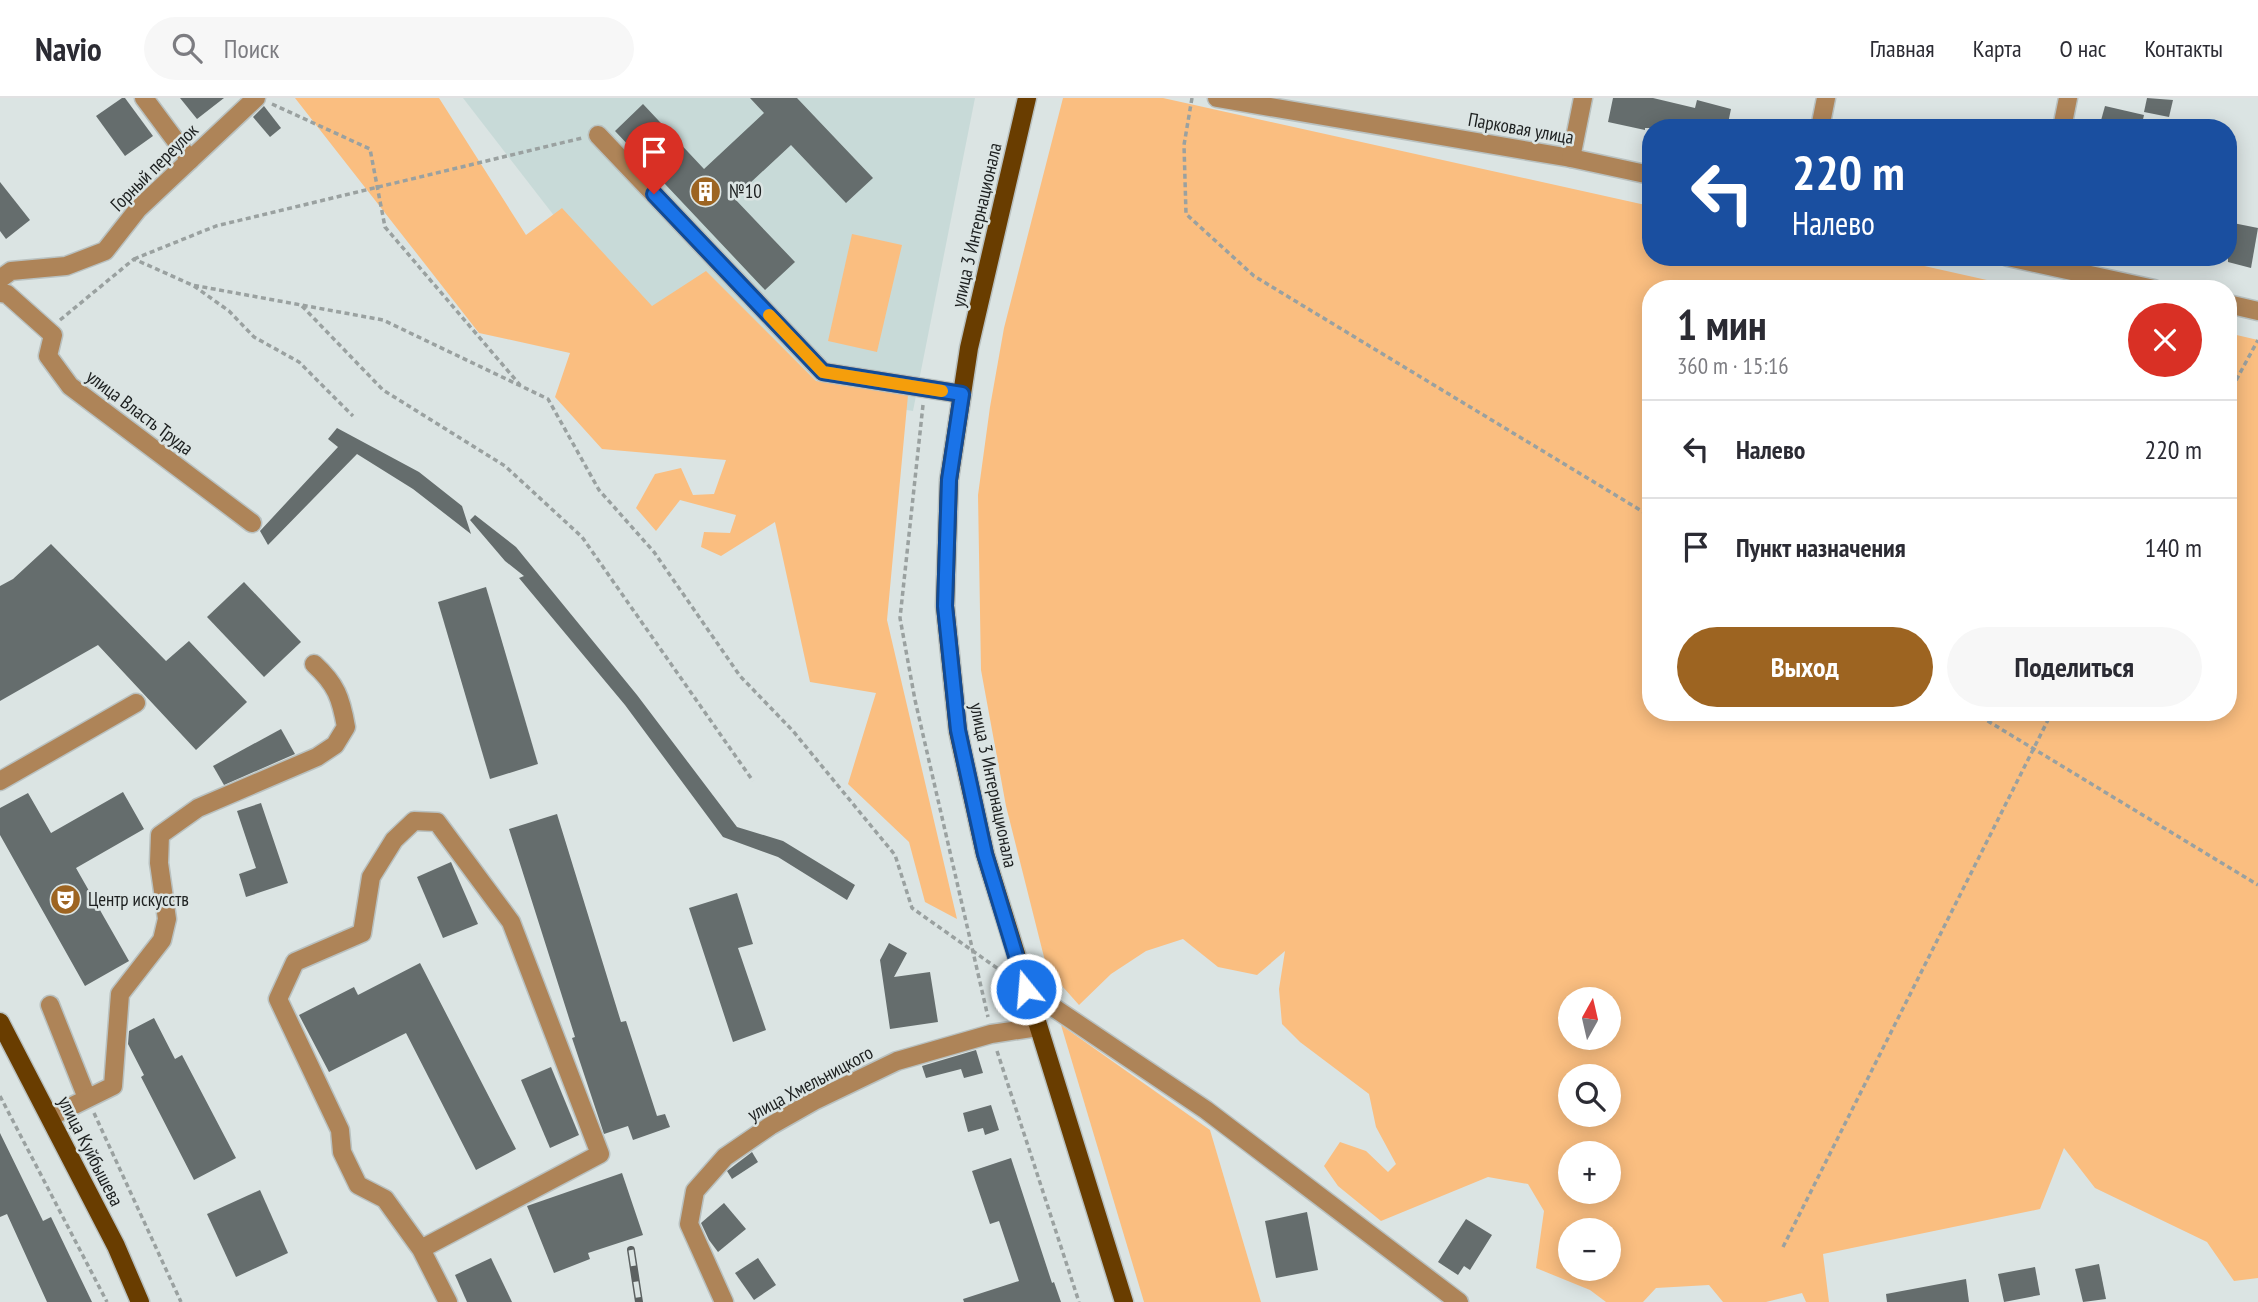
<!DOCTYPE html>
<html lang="ru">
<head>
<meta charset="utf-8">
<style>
	:root { --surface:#fff; --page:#f7f7f7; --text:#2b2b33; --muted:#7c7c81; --line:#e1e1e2; --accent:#9d6421 }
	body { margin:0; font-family:"PT Sans Narrow",sans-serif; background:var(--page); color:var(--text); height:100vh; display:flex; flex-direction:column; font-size:26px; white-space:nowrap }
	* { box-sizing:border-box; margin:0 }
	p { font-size:23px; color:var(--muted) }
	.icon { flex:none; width:38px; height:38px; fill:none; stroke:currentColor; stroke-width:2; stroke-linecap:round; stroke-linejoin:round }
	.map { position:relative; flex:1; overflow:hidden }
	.details { position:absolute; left:1642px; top:182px; width:595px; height:441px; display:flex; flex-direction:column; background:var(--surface); border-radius:28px; box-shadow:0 4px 18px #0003 }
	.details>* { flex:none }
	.guide { position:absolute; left:1642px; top:21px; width:595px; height:147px; border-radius:28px; box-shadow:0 4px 18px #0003; background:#1a4fa0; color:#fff; overflow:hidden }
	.needle { width:46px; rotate:8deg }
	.tools { position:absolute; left:1558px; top:889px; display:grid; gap:14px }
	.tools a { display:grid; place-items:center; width:63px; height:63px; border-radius:50%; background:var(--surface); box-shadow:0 4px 18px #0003; font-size:35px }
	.pin { position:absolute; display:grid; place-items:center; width:60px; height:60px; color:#fff; margin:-72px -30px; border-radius:50% 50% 50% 0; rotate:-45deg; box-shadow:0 0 7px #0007 }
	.pin .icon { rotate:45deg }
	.me { position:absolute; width:77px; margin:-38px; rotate:343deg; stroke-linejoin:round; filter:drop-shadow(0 0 5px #0008) }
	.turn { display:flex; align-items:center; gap:24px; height:147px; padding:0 35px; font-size:32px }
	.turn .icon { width:91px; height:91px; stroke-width:2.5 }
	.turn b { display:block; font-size:49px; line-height:60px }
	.round { display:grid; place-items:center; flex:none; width:74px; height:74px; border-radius:37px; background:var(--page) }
	.overview { display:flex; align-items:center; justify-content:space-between; height:119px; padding:0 35px }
	h1 { font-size:42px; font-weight:700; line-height:52px }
	.cta { display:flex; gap:14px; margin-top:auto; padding:14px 35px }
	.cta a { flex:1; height:80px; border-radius:42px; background:var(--accent); color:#fff; font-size:28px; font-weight:700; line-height:80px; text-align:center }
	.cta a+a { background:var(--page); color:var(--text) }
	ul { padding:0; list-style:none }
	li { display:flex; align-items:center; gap:21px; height:98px; padding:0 35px; border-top:2px solid var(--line) }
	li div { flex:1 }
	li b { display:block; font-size:26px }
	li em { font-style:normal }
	header { display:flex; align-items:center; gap:42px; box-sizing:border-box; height:98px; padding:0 35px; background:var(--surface); border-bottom:2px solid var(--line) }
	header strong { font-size:33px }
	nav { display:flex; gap:38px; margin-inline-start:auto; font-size:24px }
	.search { width:490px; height:63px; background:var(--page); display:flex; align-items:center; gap:18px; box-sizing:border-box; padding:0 24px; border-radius:38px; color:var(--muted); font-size:26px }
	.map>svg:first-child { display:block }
</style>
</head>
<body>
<header>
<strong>Navio</strong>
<div class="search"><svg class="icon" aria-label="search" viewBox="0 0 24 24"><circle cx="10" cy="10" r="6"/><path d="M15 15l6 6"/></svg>Поиск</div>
<nav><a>Главная</a><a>Карта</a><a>О нас</a><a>Контакты</a></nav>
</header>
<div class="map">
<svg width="2258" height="1204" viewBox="0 0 2258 1204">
	<rect width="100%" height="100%" fill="#dbe4e3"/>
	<!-- built -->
	<path fill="#c8dad8" d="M463,0H975L913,313L802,295L641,230Z"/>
	<!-- green -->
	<g fill="#fabe80" fill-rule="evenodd">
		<path d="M295,0H439L526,137L562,110L652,208L706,173L816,283L908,297L887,522L957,821L925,804L909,744L848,686L876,595L810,584L775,424L721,458L701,449L704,434L730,435L736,417L680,402L656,433L636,410L655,376L681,370L693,397L714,396L726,362L602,351L555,299L570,255L479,235Z"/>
		<path d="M1063,0H1163L1650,108V159H1884L2027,191H1650V614H2228V235L2258,242V1180L2234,1183L2207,1144L2095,1090L2064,1050L2040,1111L1823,1156L1829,1204H1806L1802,1195L1766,1204H1723L1709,1187L1656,1190L1643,1204H1606L1590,1192L1536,1170L1544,1113L1528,1086L1488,1079L1381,1123L1338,1088L1324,1068L1340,1044L1366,1053L1388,1074L1396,1066L1376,1029L1369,996L1300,944L1282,926L1279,891L1285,853L1257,877L1218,869L1183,841L1146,853L1111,876L1079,907L1047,871L1006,708L981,572L978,397L990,309L1004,230ZM1608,901V940H1570V901ZM1608,978V1017H1570V978ZM1608,1055V1094H1570V1055ZM1608,1132V1171H1570V1132Z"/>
		<path d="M852,136L902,147L877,254L828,243Z"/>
		<path d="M1061,927L1210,1032L1261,1204H1144Z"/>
	</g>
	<!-- building -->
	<g fill="#656d6d">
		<path d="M122,0H125L153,38L125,58L96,18Z"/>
		<path d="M180,0H224L197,21Z"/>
		<path d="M750,0H797L873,80L846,105L791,47L734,100L795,164L765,192L615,33L643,6L704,71L764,15Z"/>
		<path d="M1613,0H1653L1695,10L1697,2L1731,11L1727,30H1645V32L1608,24Z"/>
		<path d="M2147,0L2173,2L2169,19L2144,14Z"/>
		<path d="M264,8L281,30L270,39L253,19Z"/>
		<path d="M2105,8L2144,17L2141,30H2118L2100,26Z"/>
		<path d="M0,84L30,122L6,141L0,133Z"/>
		<path d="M2228,124L2258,130L2251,170L2228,164Z"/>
		<path d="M337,330L419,374L462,408L471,436L413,391L357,356L268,447L260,433L338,349L328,341Z"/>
		<path d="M475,417L516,449L637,597L737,729L783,743L855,787L847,802L778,759L723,739L625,607L519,480L524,478L505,463L470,422Z"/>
		<path d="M51,446L166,563L189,543L247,604L196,652L98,547L0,603V488L13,481Z"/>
		<path d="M244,484L301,544L264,579L207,519Z"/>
		<path d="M486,489L538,666L490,681L438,504Z"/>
		<path d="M281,631L295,656L224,687L213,668Z"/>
		<path d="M123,694L144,731L76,770L129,863L85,888L0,737V710L28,695L51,735Z"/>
		<path d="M261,705L288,785L246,799L239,776L256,770L237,713Z"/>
		<path d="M557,716L621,924L626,923L657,1018L665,1016L670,1029L633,1042L628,1028L604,1036L572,940L575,939L509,731Z"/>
		<path d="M451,764L478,826L443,840L417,779Z"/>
		<path d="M737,795L753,846L738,850L766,932L733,944L689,810Z"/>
		<path d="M889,845L907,855L894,879L930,874L938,924L890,931L880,862Z"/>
		<path d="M420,865L516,1051L476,1072L406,935L329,974L299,917L354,889L358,897Z"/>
		<path d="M154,920L175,961L182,957L236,1060L194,1082L141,979L144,977L128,946L129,933Z"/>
		<path d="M976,952L983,975L964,980L961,971L926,980L922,968Z"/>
		<path d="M551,969L579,1037L550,1050L521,982Z"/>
		<path d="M991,1007L999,1032L985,1037L983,1030L968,1034L963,1015Z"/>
		<path d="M0,1035L43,1123L51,1119L92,1204H47L7,1116L0,1119Z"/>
		<path d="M752,1054L758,1064L732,1081L727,1073Z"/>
		<path d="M1011,1060L1052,1185L1054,1184L1061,1204H964L963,1201L1019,1183L999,1123L990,1126L972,1073Z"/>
		<path d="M622,1075L643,1137L588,1155L590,1161L554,1175L527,1108Z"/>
		<path d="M260,1092L288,1155L236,1179L207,1116Z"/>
		<path d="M724,1105L746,1131L718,1154L709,1142L701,1125Z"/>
		<path d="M1307,1114L1318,1172L1276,1180L1265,1123Z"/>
		<path d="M1466,1121L1492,1137L1470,1172L1464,1168L1458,1177L1438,1164Z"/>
		<path d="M491,1160L512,1204H467L455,1177Z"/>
		<path d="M758,1160L776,1187L754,1202L735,1175Z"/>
		<path d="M2099,1166L2106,1201L2083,1204L2075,1171Z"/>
		<path d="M2035,1169L2040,1197L2004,1204L1998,1176Z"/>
		<path d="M1966,1181L1969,1204H1887L1886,1196Z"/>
	</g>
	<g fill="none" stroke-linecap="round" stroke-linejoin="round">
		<defs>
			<g id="minor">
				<path d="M144,0L190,62"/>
				<path d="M1217,0L1571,60L1650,77"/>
				<path d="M1820,30L1826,0"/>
				<path d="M2062,30L2068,0"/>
				<path d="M598,37L823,274L962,296"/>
				<path d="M1571,60L1583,0"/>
				<path d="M2008,159L2154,191"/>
				<path d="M0,181L11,173L66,168L105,153L138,111L256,0"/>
				<path d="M0,195L7,196L53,237L48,258L70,288L252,425"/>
				<path d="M2228,206L2258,213"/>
				<path d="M0,683L136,605"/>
				<path d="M1026,891L1206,1012L1459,1204"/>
				<path d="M50,907L87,1000"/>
				<path d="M50,1019L113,988L120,896L162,842L167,821L159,765L160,737L198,710L317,659L335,647L346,629C341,600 336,586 314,566"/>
				<path d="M421,1151L600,1056L511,824L437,724L414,723L394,742L371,779L362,835L295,864L278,901L340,1032L342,1054L358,1087L385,1101L421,1151L448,1204"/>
				<path d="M724,1204L689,1126L695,1093L725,1059L770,1028L814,1003L897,963L991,936L1038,929"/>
			</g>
			<g id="major">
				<path d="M1027,0L969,250L949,382L945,508L958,633L985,756L1124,1204"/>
				<path d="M0,924L116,1148L140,1204"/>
			</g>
		</defs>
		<!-- minor casing -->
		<use href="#minor" stroke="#b9c1c0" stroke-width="21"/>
		<!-- major casing -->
		<use href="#major" stroke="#b9c1c0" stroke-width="21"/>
		<!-- path -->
		<g stroke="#9aa1a0" stroke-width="3.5" stroke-dasharray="5 3.5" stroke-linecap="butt">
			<path d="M1192,0L1184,47L1186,116L1254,178L1650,418"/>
			<path d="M272,6L370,51L385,129L520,287"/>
			<path d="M134,161L216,128L582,40"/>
			<path d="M194,188L229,213L254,239L299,264L353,318"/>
			<path d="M302,208L383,292L505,368L582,439L753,683"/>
			<path d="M60,222L134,161L192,187L383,222L548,301L599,392L654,454L740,578L793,633L895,757L912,810L1004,875"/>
			<path d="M2228,297L2258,242"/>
			<path d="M923,307L900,520L915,602L988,919"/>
			<path d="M1973,614L2258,787"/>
			<path d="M997,953L1079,1204"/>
			<path d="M0,998L107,1204"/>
			<path d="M94,1015L181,1204"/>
			<path d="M1783,1149L2052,614"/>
		</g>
		<!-- minor -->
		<use href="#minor" stroke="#ae8458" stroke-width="18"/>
		<!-- major -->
		<use href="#major" stroke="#693d00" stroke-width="18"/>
		<defs>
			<path id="rail" d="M631,1152L639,1204"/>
		</defs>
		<!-- rail casing -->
		<use href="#rail" stroke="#5c6161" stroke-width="8"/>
		<!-- rail -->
		<use href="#rail" stroke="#dbe4e3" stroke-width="5" stroke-dasharray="16" stroke-linecap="butt"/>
	</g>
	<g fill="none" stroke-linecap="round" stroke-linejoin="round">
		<defs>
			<path id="route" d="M654,96L823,274L962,296L949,382L945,508L958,632L985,756L1026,891"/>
		</defs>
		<!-- route casing -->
		<use href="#route" stroke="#114b97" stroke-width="18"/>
		<!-- route -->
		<use href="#route" stroke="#1a73e8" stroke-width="12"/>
		<!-- slow -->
		<path stroke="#f59e0b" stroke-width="12" d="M769,217L823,274L942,293"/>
	</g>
	<!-- icons -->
	<defs>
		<symbol id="building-disc" viewBox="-11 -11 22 22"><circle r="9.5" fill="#9d6421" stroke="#dbe4e3"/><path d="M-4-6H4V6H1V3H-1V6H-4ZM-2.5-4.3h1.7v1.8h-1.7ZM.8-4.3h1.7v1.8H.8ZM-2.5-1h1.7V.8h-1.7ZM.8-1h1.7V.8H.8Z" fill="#fff"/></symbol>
		<symbol id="theatre-disc" viewBox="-11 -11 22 22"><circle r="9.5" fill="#9d6421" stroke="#dbe4e3"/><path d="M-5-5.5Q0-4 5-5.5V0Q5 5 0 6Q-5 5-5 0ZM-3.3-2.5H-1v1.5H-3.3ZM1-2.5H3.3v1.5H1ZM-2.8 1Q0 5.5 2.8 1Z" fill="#fff"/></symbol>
	</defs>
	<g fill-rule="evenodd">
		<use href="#building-disc" x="688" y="76" width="35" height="35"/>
		<use href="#theatre-disc" x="48" y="784" width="35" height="35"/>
	</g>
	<g text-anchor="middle" stroke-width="5" stroke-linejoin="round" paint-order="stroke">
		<!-- street labels -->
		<g font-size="19" fill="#1c1f1f" stroke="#dbe4e3">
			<text transform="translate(1521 30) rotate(10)" y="7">Парковая улица</text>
			<text transform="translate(154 69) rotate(-45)" y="7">Горный переулок</text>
			<text transform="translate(976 127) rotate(-77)" y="7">улица 3 Интернационала</text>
			<text transform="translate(140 314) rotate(37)" y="7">улица Власть Труда</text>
			<text transform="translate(994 687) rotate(78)" y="7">улица 3 Интернационала</text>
			<text transform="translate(810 985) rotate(-28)" y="7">улица Хмельницкого</text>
			<text transform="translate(91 1053) rotate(63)" y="7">улица Куйбышева</text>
		</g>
		<!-- poi labels -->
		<g font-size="19" fill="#1c1f1f" stroke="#dbe4e3" text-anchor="start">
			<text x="729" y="100">№10</text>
			<text x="88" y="808">Центр искусств</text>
		</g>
	</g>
</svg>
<div class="tools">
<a><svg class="needle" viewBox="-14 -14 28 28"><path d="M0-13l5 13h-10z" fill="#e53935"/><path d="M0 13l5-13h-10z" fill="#7c7c81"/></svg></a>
<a><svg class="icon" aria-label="search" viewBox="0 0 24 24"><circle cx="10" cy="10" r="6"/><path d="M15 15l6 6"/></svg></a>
<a>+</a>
<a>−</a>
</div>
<div class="pin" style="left:654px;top:96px;background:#d93025"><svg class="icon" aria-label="arrive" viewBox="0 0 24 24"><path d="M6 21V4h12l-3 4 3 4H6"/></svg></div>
<svg class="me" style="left:1026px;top:891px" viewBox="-20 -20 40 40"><circle r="17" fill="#1a73e8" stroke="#fff" stroke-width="3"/><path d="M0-11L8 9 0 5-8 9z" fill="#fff"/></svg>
<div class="guide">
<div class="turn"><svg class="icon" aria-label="left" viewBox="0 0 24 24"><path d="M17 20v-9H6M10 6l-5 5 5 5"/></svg><div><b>220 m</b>Налево</div></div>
</div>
<section class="details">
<div class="overview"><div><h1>1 мин</h1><p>360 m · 15:16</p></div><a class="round" style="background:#d93025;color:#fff"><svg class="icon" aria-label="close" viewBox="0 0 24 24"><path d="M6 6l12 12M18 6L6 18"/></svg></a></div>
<ul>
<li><svg class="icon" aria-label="left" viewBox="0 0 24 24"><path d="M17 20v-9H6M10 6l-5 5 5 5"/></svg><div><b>Налево</b></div><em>220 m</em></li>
<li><svg class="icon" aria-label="arrive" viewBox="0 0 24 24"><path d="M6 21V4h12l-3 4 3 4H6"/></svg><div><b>Пункт назначения</b></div><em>140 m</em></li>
</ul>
<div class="cta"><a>Выход</a><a>Поделиться</a></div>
</section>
</div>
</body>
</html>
